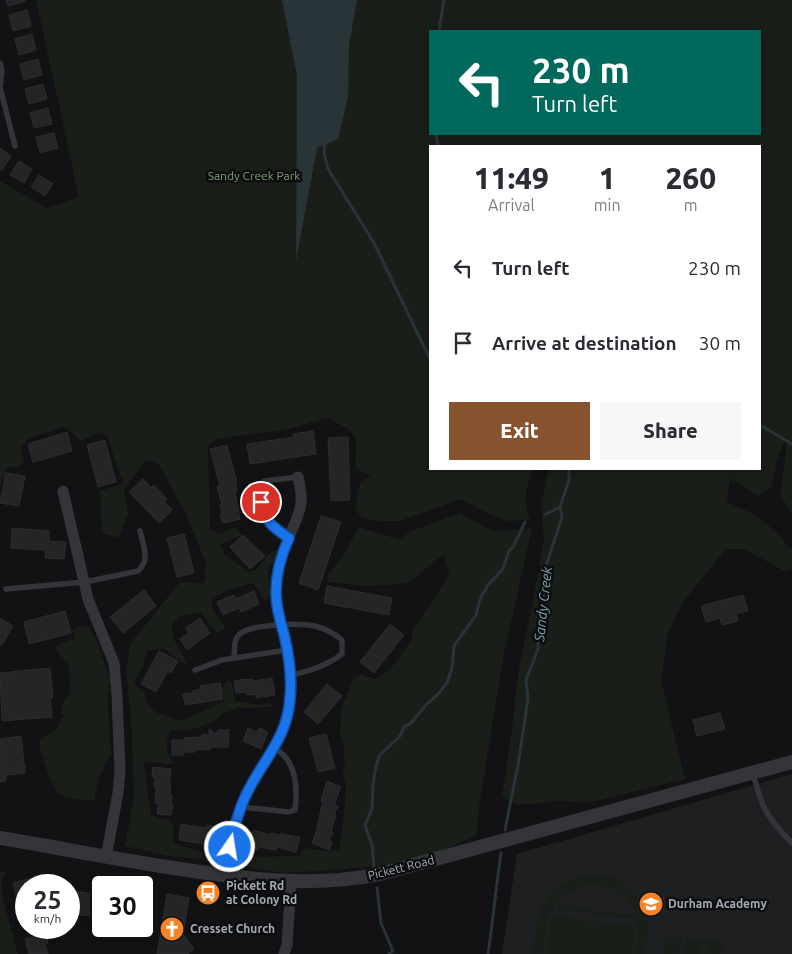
<!DOCTYPE html>
<html lang="en">
<head>
<meta charset="utf-8">
<style>
	:root { --surface:#fff; --page:#f7f7f7; --text:#2b2b33; --muted:#7c7c81; --accent:#86532e }
	body { margin:0; font-family:Ubuntu,sans-serif; background:var(--page); color:var(--text); height:100vh; display:flex; flex-direction:column; font-size:19px; white-space:nowrap }
	* { box-sizing:border-box; margin:0 }
	p { font-size:16px; color:var(--muted) }
	.icon { flex:none; width:28px; height:28px; fill:none; stroke:currentColor; stroke-width:2; stroke-linecap:round; stroke-linejoin:round }
	.map { position:relative; flex:1; overflow:hidden }
	.details { position:absolute; left:429px; top:145px; width:332px; height:325px; display:flex; flex-direction:column; background:var(--surface); border-radius:0px; box-shadow:0 2px 8px #0003 }
	.details>* { flex:none }
	.banner { position:absolute; left:429px; top:30px; width:332px; height:105px; border-radius:0px; box-shadow:0 2px 8px #0003; background:#00695c; color:#fff; overflow:hidden }
	.speed { position:absolute; left:15px; top:874px; display:flex; gap:10px; font-size:25px; font-weight:700; text-align:center }
	.speed>* { display:grid; place-content:center; width:65px; height:65px; border-radius:50%; background:var(--surface); box-shadow:0 2px 8px #0003; line-height:1 }
	.speed small { font-size:12px; font-weight:400 }
	.speed .limit { border:2px solid #111; border-radius:8px; background:#fff; color:#111 }
	.pin { position:absolute; display:grid; place-items:center; width:42px; height:42px; color:#fff; margin:-21px; border:2px solid #fff; border-radius:50%; box-shadow:0 1px 5px #0007 }
	.me { position:absolute; width:55px; margin:-28px; rotate:13deg; stroke-linejoin:round; filter:drop-shadow(0 0 4px #0008) }
	.turn { display:flex; align-items:center; gap:18px; height:105px; padding:0 20px; font-size:22px }
	.turn .icon { width:65px; height:65px; stroke-width:2.5 }
	.turn b { display:block; font-size:35px; line-height:42px }
	.eta { display:flex; justify-content:space-evenly; align-items:center; height:85px; text-align:center }
	.eta b { font-size:30px; font-weight:800; line-height:35px }
	.button { display:flex; gap:10px; margin-top:auto; padding:10px 20px }
	.button a { flex:1; height:58px; border-radius:0px; background:var(--accent); color:#fff; font-size:20px; font-weight:800; line-height:58px; text-align:center }
	.button a+a { background:var(--page); color:var(--text) }
	ul { padding:0; list-style:none }
	li { display:flex; align-items:center; gap:15px; height:75px; padding:0 20px }
	li div { flex:1 }
	li b { display:block; font-size:19px }
	li em { font-style:normal }
	.map>svg:first-child { display:block }
</style>
</head>
<body>
<div class="map">
<svg width="792" height="954" viewBox="0 0 792 954">
	<rect width="100%" height="100%" fill="#121214"/>
	<!-- built -->
	<path fill="#1e1f21" d="M792,774V954H502L517,854Z"/>
	<!-- green -->
	<g fill="#191e18" fill-rule="evenodd">
		<path d="M36,0H792V513L780,495L785,463L787,434L777,461L772,487L758,496L730,478L727,502L757,516L776,532L788,546L792,548V569L786,572L744,549H726L683,602L668,633L661,680L685,779L588,803L561,801L519,805L502,797L512,730L519,668L532,606L544,539L541,503L549,469H760V146H430V469H534C526,487 522,501 530,520L507,521L489,514L461,499L400,521H380L362,518L355,509L360,482L371,476L360,471L355,466C358,432 358,433 327,418L285,430L215,439L208,446L210,529L219,534L236,527L241,535L220,545L225,555L248,571L256,570L267,556L277,549L276,560L268,569L270,596L265,601L253,583L228,590L212,598L213,610L226,628L216,633L201,612L180,616L172,624L173,638L185,659L186,665L164,649L147,651L142,669L134,683L144,693L148,704L155,712L182,721L225,701L222,688L228,680L232,683L235,701L260,705L269,702L273,707L238,708L222,714L215,721L188,731L172,730C164,739 166,756 175,764H164L144,762L151,815L159,819H167L173,825V843L207,854L221,842L224,821L229,822L221,861L168,856L125,846L134,797L131,717L126,671L130,644L180,582L204,583L206,563L186,514L158,463L146,460L124,490L128,514L119,538L102,533L100,491L123,483L107,436L99,432L81,441L65,427L28,438L21,449L24,461L20,466L7,468L0,488V181L47,208L79,197ZM430,31H760V134H430Z"/>
		<path d="M460,513L482,526L495,531L532,528L504,653L479,807L477,835C448,849 417,860 385,866C376,868 370,865 362,868L283,873L249,867L246,861L251,857L298,856L305,848L318,850L339,851L343,825L346,787L343,773L345,763L343,743L340,732L341,709L353,679L361,674L374,679C392,673 401,654 412,639L411,633L446,581L449,573L444,555L437,559L410,582L389,585L364,586L329,582L326,578L344,554L359,527L400,540L409,532Z"/>
		<path d="M82,625L89,627L98,644L109,678L108,707L111,753L99,777L94,800C86,800 67,799 60,794C51,788 42,755 39,744L40,738L55,731L64,715L61,713L62,705L70,693L69,664L59,655L56,646L75,638L72,629Z"/>
		<path d="M0,871L6,873L1,884L4,904L18,954H0Z"/>
		<path d="M588,874C619,874 646,894 648,926C648,935 646,945 645,954H635L638,933L637,920L574,911L571,912L557,910L558,904L571,905L574,908L636,916C625,880 575,875 555,905C545,919 545,938 543,954H533C539,911 541,886 588,874Z"/>
		<path d="M552,916L635,927L632,954H547Z"/>
		<path d="M666,936L682,938L679,954H663Z"/>
		<path d="M686,938L702,940L700,954H684Z"/>
		<path d="M707,941L723,943L721,954H705Z"/>
	</g>
	<!-- water -->
	<path fill="#283438" d="M282,0H357L349,45L348,97L338,139L317,148L296,261L297,76Z"/>
	<g fill="none" stroke-linecap="round" stroke-linejoin="round">
		<!-- stream -->
		<g stroke="#283438" stroke-width="3">
			<path d="M439,31L444,0"/>
			<path d="M436,134L438,146"/>
			<path d="M325,141L324,153L328,169L374,243L430,359"/>
			<path d="M760,425L792,444"/>
			<path d="M546,514L560,507"/>
			<path d="M505,830L518,765L524,726L528,698L526,680L538,649L539,619L546,582L545,569L562,517L560,507L569,480V469"/>
			<path d="M374,867L372,845L365,825L372,808L373,784L376,766L380,755L400,736L404,727L411,723L425,706L439,693L447,683L452,668L454,646L476,615L480,599L488,585L503,569L509,551L513,547L525,522"/>
			<path d="M377,888L381,923L393,951L389,954"/>
			<path d="M488,954C493,921 496,887 501,853"/>
		</g>
	</g>
	<!-- building -->
	<g fill="#252528" stroke="#2c2d30">
		<path d="M6,0H25V1L8,6Z"/>
		<path d="M27,10L31,26L13,31L9,15Z"/>
		<path d="M32,34L36,50L19,55L15,39Z"/>
		<path d="M38,59L42,75L24,80L20,64Z"/>
		<path d="M43,84L47,99L29,104L25,89Z"/>
		<path d="M48,108L52,124L34,128L30,113Z"/>
		<path d="M54,133L58,148L40,153L36,137Z"/>
		<path d="M0,148L11,156L2,170L0,169Z"/>
		<path d="M19,161L32,169L24,183L10,175Z"/>
		<path d="M39,175L53,184L45,196L31,187Z"/>
		<path d="M313,431L316,454L250,464L247,444L294,437L293,434Z"/>
		<path d="M67,432L72,451L33,462L28,444Z"/>
		<path d="M348,437L350,500L331,501L328,438Z"/>
		<path d="M105,440L116,482L98,487L87,445Z"/>
		<path d="M227,445L237,483H235L237,491L235,492L240,519L223,523L220,514L222,513L220,505H222L217,487L220,486L210,449Z"/>
		<path d="M6,473L25,476L19,506L0,503Z"/>
		<path d="M143,479L151,488L154,485L167,499L164,502L172,510L159,523L129,492Z"/>
		<path d="M321,516L341,522L318,590L299,583Z"/>
		<path d="M12,528L49,531V541L66,542L64,559L45,558L46,550L11,548Z"/>
		<path d="M184,534L194,573L177,577L167,538Z"/>
		<path d="M243,535L265,556L250,569L230,547Z"/>
		<path d="M327,586L392,598L389,615L324,603Z"/>
		<path d="M144,590L156,606L123,633L110,617Z"/>
		<path d="M254,591L259,604L241,612L239,608L223,615L217,602L234,595L235,599Z"/>
		<path d="M743,595L748,611L736,614L738,621L722,625L720,618L706,622L701,606Z"/>
		<path d="M65,611L71,633L29,644L24,622Z"/>
		<path d="M0,618L13,626L2,645L0,644Z"/>
		<path d="M200,618L210,633L187,650L180,639L189,633L185,628Z"/>
		<path d="M390,624L404,635L374,673L360,662Z"/>
		<path d="M159,651L178,661L171,673L168,671L156,692L141,684Z"/>
		<path d="M50,668L53,698H50L52,717L2,721L0,673Z"/>
		<path d="M272,678L275,695L256,698V694L247,695L246,692L236,693L234,681L245,679V680L253,679V681Z"/>
		<path d="M220,683L223,699L185,705L183,694L193,693L192,691L201,689L200,686Z"/>
		<path d="M327,684L342,696L318,724L304,712Z"/>
		<path d="M720,713L725,729L697,736L693,720Z"/>
		<path d="M248,728L257,732L259,728L268,732L261,749L243,741Z"/>
		<path d="M209,730H212V733H218V730H229L228,747H210V750L195,749V752H184V755H172V740H184V738L201,737L202,734L209,735Z"/>
		<path d="M326,734L335,768L318,772L309,738Z"/>
		<path d="M21,736L25,773L6,775V781L0,782V739Z"/>
		<path d="M153,767L171,769L169,786H171L170,795H172L171,804H173L171,815L157,814L159,803H155L156,786H154L155,777L152,776Z"/>
		<path d="M327,781L341,787L334,805L338,806L334,814L336,815L331,831L333,832L329,840L332,842L329,850L312,843L318,827H317L323,801H321Z"/>
		<path d="M181,824L206,828L207,825L219,827L215,846L179,840Z"/>
		<path d="M253,830L271,835V833L280,835V834L300,837L296,852L277,847L276,850L259,847L258,850L248,847Z"/>
		<path d="M32,878L33,885H26V925L23,926L13,883Z"/>
		<path d="M74,891L101,895V917L72,914Z"/>
		<path d="M167,894L189,898L183,934L194,949L188,954H157Z"/>
		<path d="M46,934L48,943H45L48,954H29L25,939Z"/>
	</g>
	<g fill="none" stroke-linecap="round" stroke-linejoin="round">
		<!-- service -->
		<g stroke="#333539" stroke-width="5.5">
			<path d="M0,63L2,71L0,87"/>
			<path d="M0,87L15,146"/>
			<path d="M289,538C283,534 277,531 272,526C262,516 256,493 264,481L298,477"/>
			<path d="M6,589L85,582L138,571C151,559 143,546 140,531"/>
			<path d="M234,658C235,650 233,638 241,633C254,624 300,623 315,626C326,629 334,633 342,640V654C326,666 310,671 291,675"/>
			<path d="M195,670L222,660L287,650"/>
			<path d="M753,773C762,809 766,816 792,843"/>
			<path d="M241,807L289,812L295,810C297,794 297,773 287,759C284,755 279,751 275,748"/>
		</g>
		<!-- minor -->
		<g stroke="#333539" stroke-width="11">
			<path d="M63,491L88,599L114,663L117,696L120,770L118,793L106,857"/>
			<path d="M227,876C230,847 234,821 246,795C261,764 282,745 289,710C294,684 290,657 283,631C279,616 275,599 276,583C278,565 284,548 291,532C295,523 300,513 301,503C302,494 300,486 298,477"/>
			<path d="M284,954L287,945L291,882"/>
		</g>
		<!-- tertiary -->
		<path stroke="#333539" stroke-width="14" d="M0,838C60,848 120,860 180,869C246,879 313,888 380,874L792,762"/>
	</g>
	<g fill="none" stroke-linecap="round" stroke-linejoin="round">
		<defs>
			<path id="route" d="M230,847C234,828 238,811 247,793C263,760 288,737 290,698C292,676 289,655 284,634C280,621 276,607 276,593C276,574 281,555 289,538C272,527 266,522 261,502"/>
		</defs>
		<!-- route casing -->
		<use href="#route" stroke="#114b97" stroke-width="12"/>
		<!-- route -->
		<use href="#route" stroke="#1a73e8" stroke-width="9"/>
	</g>
	<!-- icons -->
	<defs>
		<symbol id="bus-disc" viewBox="-11 -11 22 22"><circle r="9.5" fill="#f68427" stroke="#0d0d0f"/><path d="M-5-6H5V4H4V6H2V4H-2V6H-4V4H-5ZM-3.5-4V0h7V-4ZM-3.5 1.2v1.5H-2V1.2ZM2 1.2v1.5H3.5V1.2Z" fill="#fff"/></symbol>
		<symbol id="school-disc" viewBox="-11 -11 22 22"><circle r="9.5" fill="#f68427" stroke="#0d0d0f"/><path d="M0-5L7-2L0 1L-7-2ZM-4 1L0 2.5L4 1V4Q0 6-4 4Z" fill="#fff"/></symbol>
		<symbol id="church-disc" viewBox="-11 -11 22 22"><circle r="9.5" fill="#f68427" stroke="#0d0d0f"/><path d="M-1.2-6h2.4v3.5h3.3v2.4h-3.3V6h-2.4V-.1h-3.3v-2.4h3.3Z" fill="#fff"/></symbol>
	</defs>
	<g fill-rule="evenodd">
		<use href="#bus-disc" x="194" y="879" width="28" height="28"/>
		<use href="#school-disc" x="637" y="890" width="28" height="28"/>
		<use href="#church-disc" x="158" y="915" width="28" height="28"/>
	</g>
	<g text-anchor="middle" stroke-width="5" stroke-linejoin="round" paint-order="stroke">
		<!-- park labels -->
		<g font-size="12" fill="#7fa079" stroke="#0d0d0f">
			<text x="254" y="180">Sandy Creek Park</text>
		</g>
		<!-- street labels -->
		<g font-size="12" fill="#a3acb5" stroke="#0d0d0f">
			<text transform="translate(401 868) rotate(-14)" y="4">Pickett Road</text>
		</g>
		<!-- poi labels -->
		<g font-size="12" font-weight="bold" fill="#a3acb5" stroke="#0d0d0f" text-anchor="start">
			<text x="226" y="890">Pickett Rd<tspan x="226" dy="14">at Colony Rd</tspan></text>
			<text x="668" y="908">Durham Academy</text>
			<text x="190" y="933">Cresset Church</text>
		</g>
		<!-- water labels -->
		<g font-size="14" font-style="italic" fill="#78a3b1" stroke="#0d0d0f">
			<text transform="translate(543 604) rotate(-84)" y="5">Sandy Creek</text>
		</g>
	</g>
</svg>
<div class="speed"><div>25<small>km/h</small></div><div class="limit">30</div></div>
<div class="pin" style="left:261px;top:502px;background:#d93025"><svg class="icon" aria-label="arrive" viewBox="0 0 24 24"><path d="M6 21V4h12l-3 4 3 4H6"/></svg></div>
<svg class="me" style="left:230px;top:847px" viewBox="-20 -20 40 40"><circle r="17" fill="#1a73e8" stroke="#fff" stroke-width="3"/><path d="M0-11L8 9 0 5-8 9z" fill="#fff"/></svg>
<div class="banner">
<div class="turn"><svg class="icon" aria-label="left" viewBox="0 0 24 24"><path d="M17 20v-9H6M10 6l-5 5 5 5"/></svg><div><b>230 m</b>Turn left</div></div>
</div>
<section class="details">
<div class="eta">
<div><b>11:49</b><p>Arrival</p></div>
<div><b>1</b><p>min</p></div>
<div><b>260</b><p>m</p></div>
</div>
<ul>
<li><svg class="icon" aria-label="left" viewBox="0 0 24 24"><path d="M17 20v-9H6M10 6l-5 5 5 5"/></svg><div><b>Turn left</b></div><em>230 m</em></li>
<li><svg class="icon" aria-label="arrive" viewBox="0 0 24 24"><path d="M6 21V4h12l-3 4 3 4H6"/></svg><div><b>Arrive at destination</b></div><em>30 m</em></li>
</ul>
<div class="button"><a>Exit</a><a>Share</a></div>
</section>
</div>
</body>
</html>
